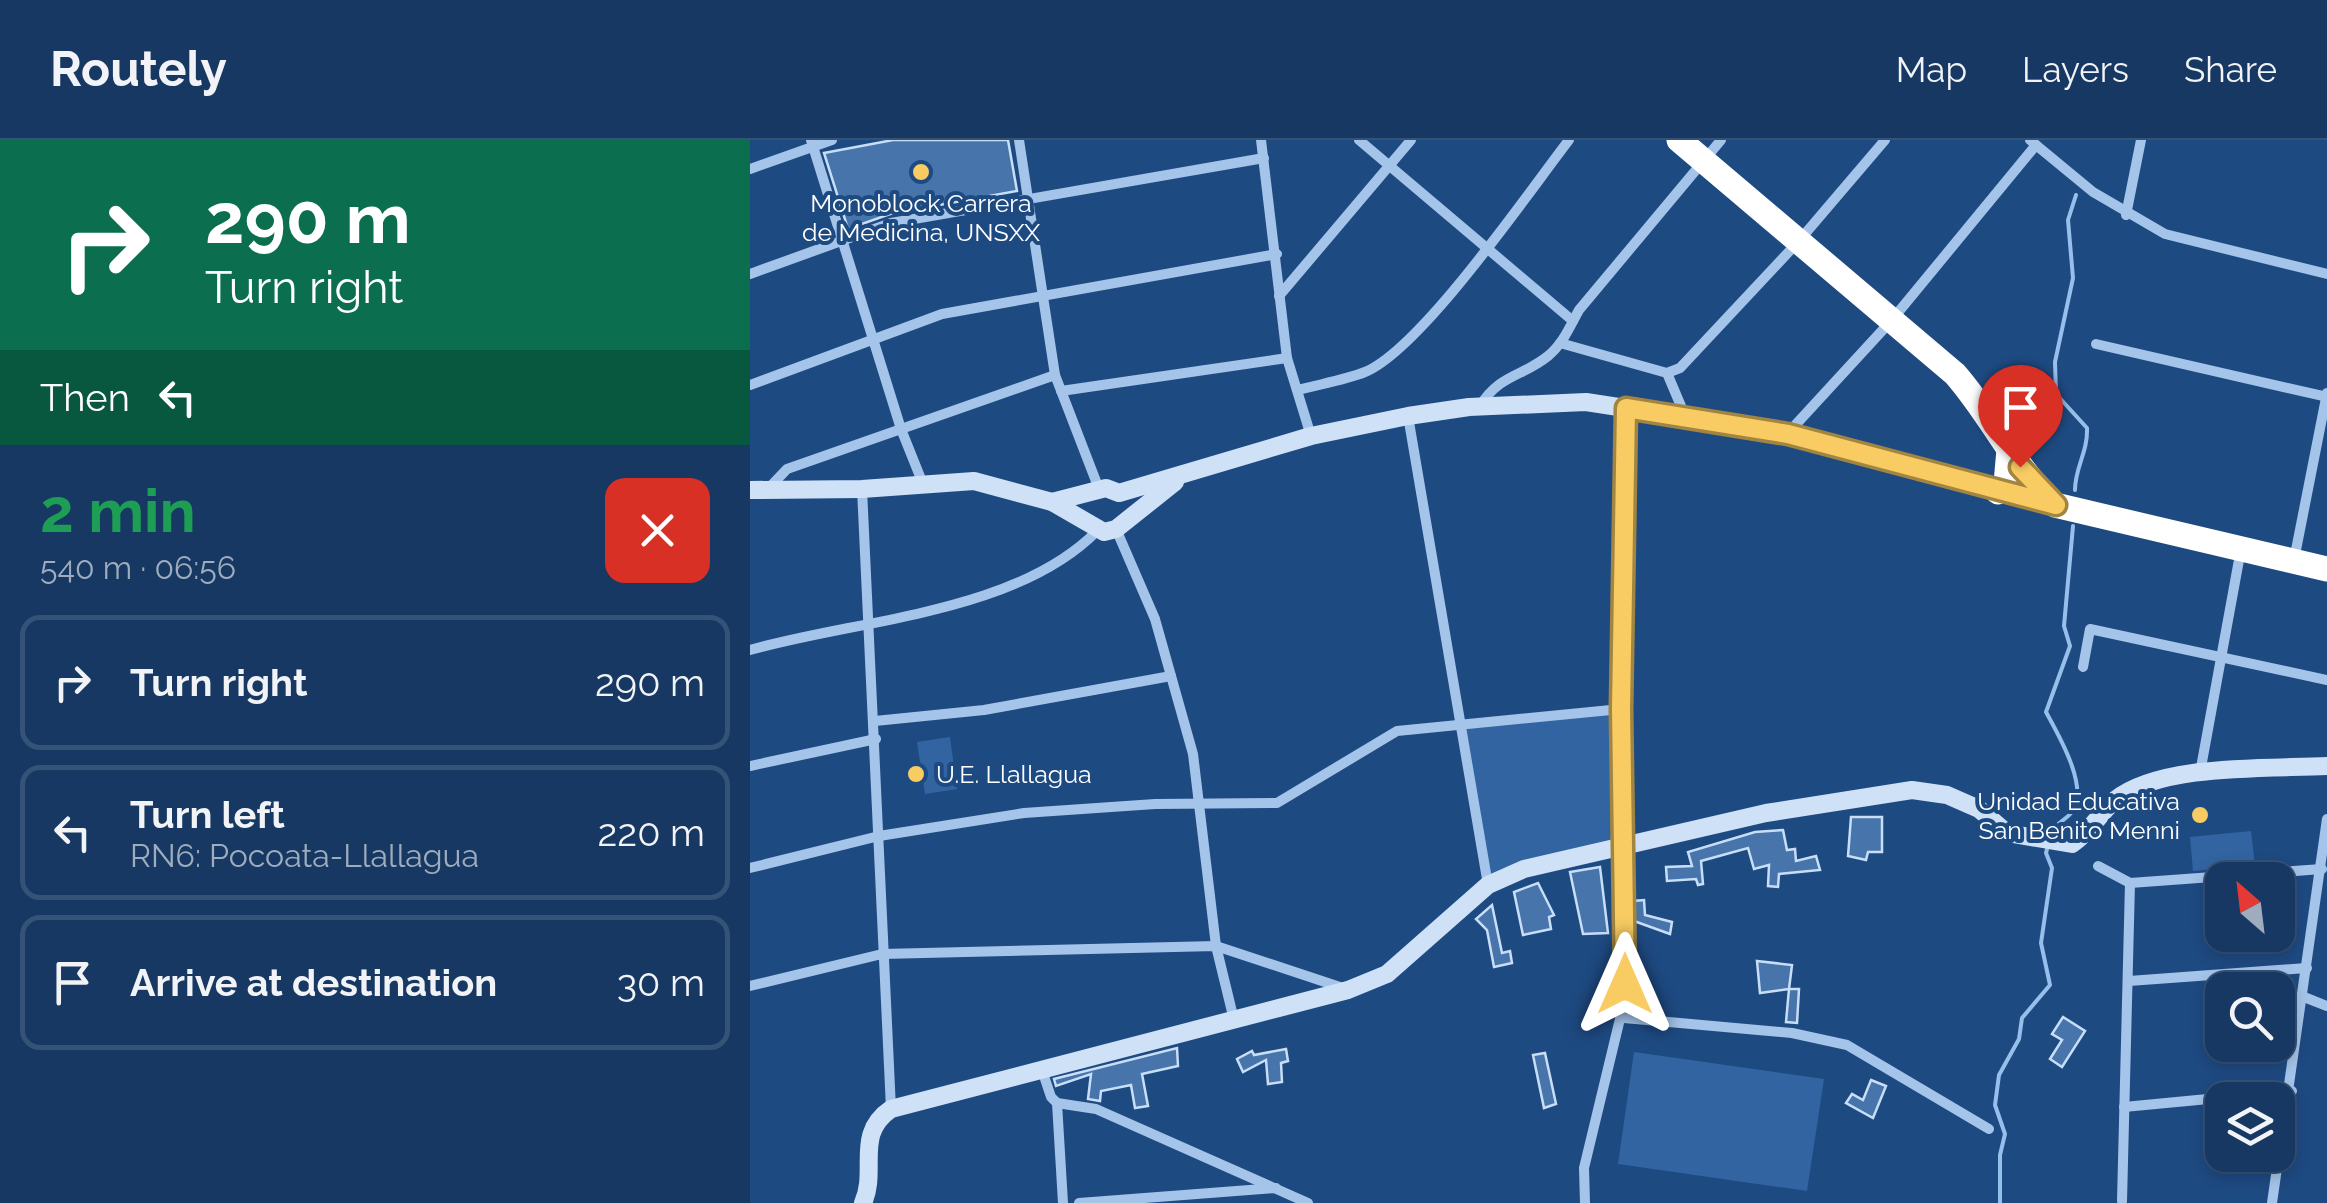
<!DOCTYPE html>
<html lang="en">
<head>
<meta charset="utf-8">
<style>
	:root { --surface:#163862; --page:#23436b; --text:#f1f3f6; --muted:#9eacbe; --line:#355277 }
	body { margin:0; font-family:Raleway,sans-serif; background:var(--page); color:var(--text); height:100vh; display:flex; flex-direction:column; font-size:38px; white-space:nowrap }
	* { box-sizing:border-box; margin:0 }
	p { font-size:32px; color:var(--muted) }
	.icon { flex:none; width:55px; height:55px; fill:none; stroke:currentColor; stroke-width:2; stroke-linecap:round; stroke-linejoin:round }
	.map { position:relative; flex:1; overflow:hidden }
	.sheet { display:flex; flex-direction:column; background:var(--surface); width:750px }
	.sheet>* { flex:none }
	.banner { background:#0b6e4f; color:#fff; overflow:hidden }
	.needle { width:65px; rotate:332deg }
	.tools { position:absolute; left:1455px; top:722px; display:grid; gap:20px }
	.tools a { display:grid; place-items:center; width:90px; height:90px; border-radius:20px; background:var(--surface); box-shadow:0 5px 15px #0003,0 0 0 2px var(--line); font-size:50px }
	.pin { position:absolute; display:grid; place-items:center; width:85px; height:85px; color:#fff; margin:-102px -42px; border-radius:50% 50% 50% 0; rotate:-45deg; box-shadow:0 0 10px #0007 }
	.pin .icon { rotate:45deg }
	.me { position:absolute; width:110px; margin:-55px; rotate:0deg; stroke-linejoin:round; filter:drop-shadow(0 0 8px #0008) }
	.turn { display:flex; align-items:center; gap:35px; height:210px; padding:0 40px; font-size:45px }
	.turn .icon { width:130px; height:130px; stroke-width:2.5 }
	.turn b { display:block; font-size:70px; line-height:85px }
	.then { display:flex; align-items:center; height:95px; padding:0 40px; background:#0003; gap:20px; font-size:38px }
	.round { display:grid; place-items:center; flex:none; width:105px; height:105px; border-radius:20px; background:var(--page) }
	.headline { display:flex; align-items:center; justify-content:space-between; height:170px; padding:0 40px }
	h1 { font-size:60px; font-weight:700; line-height:75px; color:#1e9e55 }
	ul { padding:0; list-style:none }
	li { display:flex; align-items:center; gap:30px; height:135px; margin:0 20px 15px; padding:0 20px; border:5px solid var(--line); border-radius:20px }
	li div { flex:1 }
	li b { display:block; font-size:38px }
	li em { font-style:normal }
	header { display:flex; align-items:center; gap:60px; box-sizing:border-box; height:140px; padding:0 50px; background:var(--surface); border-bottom:2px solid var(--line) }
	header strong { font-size:48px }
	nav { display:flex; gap:55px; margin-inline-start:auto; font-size:35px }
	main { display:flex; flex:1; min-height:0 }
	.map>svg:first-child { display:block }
</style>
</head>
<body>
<header>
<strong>Routely</strong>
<nav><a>Map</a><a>Layers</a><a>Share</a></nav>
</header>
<main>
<section class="sheet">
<div class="banner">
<div class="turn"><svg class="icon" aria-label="right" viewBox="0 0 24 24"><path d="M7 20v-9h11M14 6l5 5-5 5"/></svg><div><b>290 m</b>Turn right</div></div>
<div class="then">Then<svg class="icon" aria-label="left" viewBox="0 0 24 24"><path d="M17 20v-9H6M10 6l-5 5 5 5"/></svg></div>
</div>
<div class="headline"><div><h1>2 min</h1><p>540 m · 06:56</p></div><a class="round" style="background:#d93025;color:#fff"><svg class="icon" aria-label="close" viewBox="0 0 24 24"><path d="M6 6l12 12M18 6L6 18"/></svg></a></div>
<ul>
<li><svg class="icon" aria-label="right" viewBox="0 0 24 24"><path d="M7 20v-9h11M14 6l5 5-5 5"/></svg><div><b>Turn right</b></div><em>290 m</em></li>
<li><svg class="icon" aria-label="left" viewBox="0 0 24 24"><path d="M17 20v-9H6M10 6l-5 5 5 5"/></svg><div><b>Turn left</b><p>RN6: Pocoata-Llallagua</p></div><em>220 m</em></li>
<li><svg class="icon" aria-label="arrive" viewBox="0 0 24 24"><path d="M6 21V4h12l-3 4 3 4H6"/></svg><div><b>Arrive at destination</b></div><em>30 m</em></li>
</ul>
</section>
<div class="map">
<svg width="1577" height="1063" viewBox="0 0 1577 1063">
	<rect width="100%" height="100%" fill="#1e4a82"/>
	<!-- green -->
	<g fill="#3264a1">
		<path d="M871,569L874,704L738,745L708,582Z"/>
		<path d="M200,597L207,649L175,654L167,602Z"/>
		<path d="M1501,691L1505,726L1443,731L1440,697Z"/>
		<path d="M884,912L1074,939L1057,1051L868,1024Z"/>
	</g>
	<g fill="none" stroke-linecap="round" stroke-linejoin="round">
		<!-- stream -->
		<g stroke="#97bfeb" stroke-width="4">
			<path d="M1325,350C1325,327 1338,312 1337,288L1306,254L1305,222L1323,138L1318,80L1326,55"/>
			<path d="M1301,696C1305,682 1314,682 1322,672C1340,648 1308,594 1296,572L1320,506L1314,486L1323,386"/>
			<path d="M1250,1063V1015L1255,994L1245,965L1249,935L1269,899L1272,878L1300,845L1291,803L1302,728L1296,713L1298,705"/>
		</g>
	</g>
	<!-- building -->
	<g fill="#4674ab" stroke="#c8def7" stroke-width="2.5">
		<path d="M143,0H258L267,51L140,74L98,89L74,13Z"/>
		<path d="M1101,677H1132V712H1118L1116,720L1098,716Z"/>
		<path d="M1033,690L1037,710L1045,709L1046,721L1066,716L1070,730L1029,734L1028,747L1018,746L1019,725L1004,729L998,708L951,721L953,744L948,745L946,739L917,741L916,727L942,726L938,712L1005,692Z"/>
		<path d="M850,727L858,793L833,794L820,732Z"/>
		<path d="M788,743L804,775L799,777L801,789L773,795L764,752Z"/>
		<path d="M894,760L895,775L922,782L920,794L884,781L883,761Z"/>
		<path d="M742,765L752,813L760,811L762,823L744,827L737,790L726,779Z"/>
		<path d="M1007,821L1042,825L1039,849H1049L1047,883L1036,882L1039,849L1010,853Z"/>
		<path d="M1313,877L1335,891L1312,927L1300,919L1312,900L1302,894Z"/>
		<path d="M427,908L428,926L392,934L398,966L385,968L381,945L351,951L350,961L338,959L341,934L306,946L304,939Z"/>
		<path d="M536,909L538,921L531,923L532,942L518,944L516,920L493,932L487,919L502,911L504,915Z"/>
		<path d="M795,913L806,964L794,968L783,915Z"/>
		<path d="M1121,940L1136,946L1123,978L1096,963L1102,954L1113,960Z"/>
	</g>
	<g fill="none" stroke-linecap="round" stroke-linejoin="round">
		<!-- street -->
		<g stroke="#a4c4e9" stroke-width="10">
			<path d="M61,0L151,289L173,344"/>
			<path d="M269,0L305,235L349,349"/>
			<path d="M511,0L537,218L561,296"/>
			<path d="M609,0L823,181"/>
			<path d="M1280,0L1343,52L1415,94L1577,134"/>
			<path d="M0,29L82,0"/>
			<path d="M1376,75L1391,0"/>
			<path d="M0,134L141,83L514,18"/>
			<path d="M529,156L661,0"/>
			<path d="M810,203L917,233L930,228L1048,102L1135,0"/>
			<path d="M1346,204L1577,257"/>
			<path d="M917,233L936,278"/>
			<path d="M0,245L192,174L527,114"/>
			<path d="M548,250C570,244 595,240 615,232C671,209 778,53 819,0"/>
			<path d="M311,251L537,218"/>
			<path d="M730,266C750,234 772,237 798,216C813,204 820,186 829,170L971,0"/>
			<path d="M658,276L738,745"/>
			<path d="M1038,293L1141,181L1286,5"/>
			<path d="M18,349L37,329L305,235"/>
			<path d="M112,349L141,969"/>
			<path d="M366,389L405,479L443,614L466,806L484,880"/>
			<path d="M1544,420L1577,253"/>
			<path d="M0,510C108,479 265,474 347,391"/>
			<path d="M1333,527L1340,489L1577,540"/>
			<path d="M125,581L234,570L421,536"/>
			<path d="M0,626L126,599"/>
			<path d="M1450,633L1491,409"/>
			<path d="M1348,726L1380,743L1372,1061"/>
			<path d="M0,728L129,696L274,673L405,664L527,663L647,591L871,569"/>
			<path d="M1380,743L1572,729"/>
			<path d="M1379,841L1557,828"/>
			<path d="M0,846L132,814L466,806L593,848"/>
			<path d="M1554,857L1577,866"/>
			<path d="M874,878L1042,893L1097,905L1239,989"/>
			<path d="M291,927L301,957L307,963L346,969L558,1063"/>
			<path d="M307,963L313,1063"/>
			<path d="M1374,967L1542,951"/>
			<path d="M329,1063L526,1048"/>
			<path d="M835,1063L834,1028L875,858L871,569L876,268"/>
			<path d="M1522,1063L1577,679"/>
		</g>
		<!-- secondary -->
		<g stroke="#cfe1f7" stroke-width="18">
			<path d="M0,350L112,349L224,341L302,362L354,392L366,389L425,342"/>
			<path d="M302,362L356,348L369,353L561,296L658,276L719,267L836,262L1037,293L1305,365"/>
			<path d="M113,1063C128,1030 104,994 141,969L598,850L637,834L738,745L774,729L1016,673L1162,650L1197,655L1229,669L1257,693L1322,704C1340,692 1349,674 1365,660C1411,623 1520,629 1577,626"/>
		</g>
		<!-- highway -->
		<g stroke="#fff" stroke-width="25">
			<path d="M929,0L1205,234C1242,276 1264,327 1305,365L1577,429"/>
			<path d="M1248,352L1256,343L1259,310"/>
		</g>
	</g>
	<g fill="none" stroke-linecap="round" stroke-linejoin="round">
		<defs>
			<path id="route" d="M875,844L871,569L876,268L1038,294L1306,365L1270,327"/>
		</defs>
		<!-- route casing -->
		<use href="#route" stroke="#a18540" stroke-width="25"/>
		<!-- route -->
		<use href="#route" stroke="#f8cc63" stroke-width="18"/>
	</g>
	<!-- markers -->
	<g fill="#f8cc63" stroke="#1e4a82" stroke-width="4">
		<circle cx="171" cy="32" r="10"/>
		<circle cx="166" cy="634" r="10"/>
		<circle cx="1450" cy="675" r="10"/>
	</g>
	<g text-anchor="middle" stroke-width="8" stroke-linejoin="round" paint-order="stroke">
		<!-- poi labels -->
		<g font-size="25" fill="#fff" stroke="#1e4a82">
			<text x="171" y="72">Monoblock Carrera<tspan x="171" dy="29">de Medicina, UNSXX</tspan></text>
			<text x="186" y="643" text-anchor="start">U.E. Llallagua</text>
			<text x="1430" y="670" text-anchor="end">Unidad Educativa<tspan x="1430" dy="29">San Benito Menni</tspan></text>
		</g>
	</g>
</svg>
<div class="tools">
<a><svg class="needle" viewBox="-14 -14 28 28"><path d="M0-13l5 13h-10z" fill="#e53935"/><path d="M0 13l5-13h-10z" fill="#9eacbe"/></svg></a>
<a><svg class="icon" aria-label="search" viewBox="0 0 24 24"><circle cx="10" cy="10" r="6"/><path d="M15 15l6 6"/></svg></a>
<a><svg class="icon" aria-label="layers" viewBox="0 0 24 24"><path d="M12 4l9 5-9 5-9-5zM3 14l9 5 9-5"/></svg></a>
</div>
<div class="pin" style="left:1270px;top:327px;background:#d93025"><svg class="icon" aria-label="arrive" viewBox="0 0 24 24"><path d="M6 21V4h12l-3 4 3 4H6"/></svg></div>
<svg class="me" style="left:875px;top:844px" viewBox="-20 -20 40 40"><path d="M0-17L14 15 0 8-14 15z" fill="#f8cc63" stroke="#fff" stroke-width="4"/></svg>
</div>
</main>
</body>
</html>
